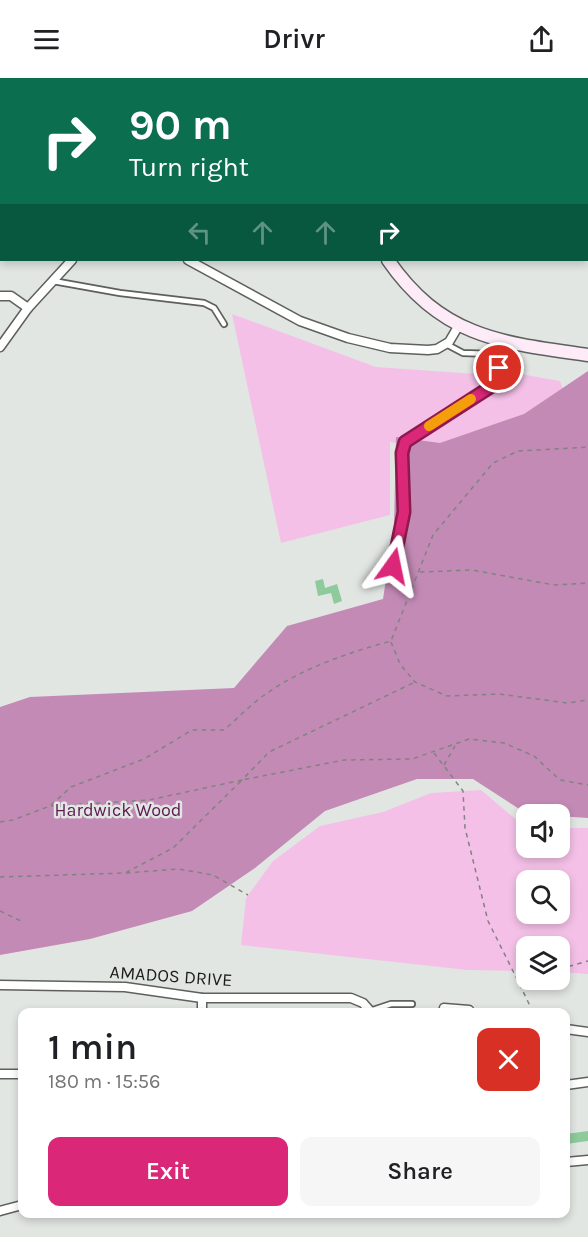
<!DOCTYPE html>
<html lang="en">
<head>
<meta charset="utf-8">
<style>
	:root { --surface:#fff; --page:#f6f6f6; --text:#202124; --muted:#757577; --accent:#db2777 }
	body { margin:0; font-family:Karla,sans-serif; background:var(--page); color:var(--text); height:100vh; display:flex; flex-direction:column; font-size:22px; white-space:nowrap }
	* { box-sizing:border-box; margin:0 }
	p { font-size:20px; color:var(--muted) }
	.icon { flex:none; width:33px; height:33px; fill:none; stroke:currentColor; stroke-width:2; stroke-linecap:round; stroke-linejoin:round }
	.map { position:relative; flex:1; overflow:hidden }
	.details { position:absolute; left:18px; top:930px; width:552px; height:210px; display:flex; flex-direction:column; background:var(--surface); border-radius:12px; box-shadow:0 3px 9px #0003 }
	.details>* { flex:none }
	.banner { position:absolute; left:0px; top:0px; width:588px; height:183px; box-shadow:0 3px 9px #0003; background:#0b6e4f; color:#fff; overflow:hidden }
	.fabs { position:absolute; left:516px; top:726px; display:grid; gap:12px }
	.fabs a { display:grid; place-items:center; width:54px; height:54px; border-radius:12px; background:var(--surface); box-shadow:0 3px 9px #0003; font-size:30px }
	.pin { position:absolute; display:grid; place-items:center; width:51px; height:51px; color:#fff; margin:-26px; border:3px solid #fff; border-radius:50%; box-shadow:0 2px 6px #0007 }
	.me { position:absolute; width:66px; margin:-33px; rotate:12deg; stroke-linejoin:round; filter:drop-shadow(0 0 4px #0008) }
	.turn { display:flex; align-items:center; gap:21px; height:126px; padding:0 30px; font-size:27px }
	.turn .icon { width:78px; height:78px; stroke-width:2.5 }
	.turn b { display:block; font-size:42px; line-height:51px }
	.lanes { display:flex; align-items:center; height:57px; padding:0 30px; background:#0003; justify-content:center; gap:30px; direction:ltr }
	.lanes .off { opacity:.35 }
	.round { display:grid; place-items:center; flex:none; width:63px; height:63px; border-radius:12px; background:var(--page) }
	.headline { display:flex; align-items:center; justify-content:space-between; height:102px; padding:0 30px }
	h1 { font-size:36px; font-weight:600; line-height:45px }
	.button { display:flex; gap:12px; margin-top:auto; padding:12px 30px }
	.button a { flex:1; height:69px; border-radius:12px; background:var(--accent); color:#fff; font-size:24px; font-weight:600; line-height:69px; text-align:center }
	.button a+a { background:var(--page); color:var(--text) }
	header { display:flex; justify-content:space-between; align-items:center; height:78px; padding:0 30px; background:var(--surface); font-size:27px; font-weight:600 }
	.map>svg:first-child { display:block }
</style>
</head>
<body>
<header><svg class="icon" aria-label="menu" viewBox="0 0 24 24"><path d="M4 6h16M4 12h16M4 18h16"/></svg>Drivr<svg class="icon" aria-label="share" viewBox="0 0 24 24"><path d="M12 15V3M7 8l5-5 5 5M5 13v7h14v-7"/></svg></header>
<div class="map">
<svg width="588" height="1159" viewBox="0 0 588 1159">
	<rect width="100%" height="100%" fill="#e2e6e3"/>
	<!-- green -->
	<g fill="#f4c0e7" fill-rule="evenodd">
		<path d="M232,236L376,289L476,296L515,295L560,303L567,322L443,373L390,364V437L281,465Z"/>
		<path d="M481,712L526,750V770H560V750H588V896L560,894V868H526V893L467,892L241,867L246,820L273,783L320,748L383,734L431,715ZM526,802H560V836H526Z"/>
	</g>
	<!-- forest -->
	<path fill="#c38ab6" d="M588,293V740L527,736L473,701H417L325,733L255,790L192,833L90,861L0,877V629L30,619L234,610L287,548L383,521L394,448L396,359L440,365L524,336Z"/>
	<!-- building -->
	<g fill="#8eca9b">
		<path d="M323,501L325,510L337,506L342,523L334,526L331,515L318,518L315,503Z"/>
		<path d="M588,1053V1063L566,1066V1056Z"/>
	</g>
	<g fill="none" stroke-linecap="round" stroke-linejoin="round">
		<defs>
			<g id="lane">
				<path d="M53,203L120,215L204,225L214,230L224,246"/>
				<path d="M386,497C403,475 405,437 404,411C403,395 401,379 405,364L492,308C500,299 503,283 492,276L463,275L446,266"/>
				<path d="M370,933L391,926H412"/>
			</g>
			<g id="street">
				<path d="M0,6L2,7"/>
				<path d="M188,182L300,243L348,260L390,270L428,272L437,271L449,264L459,247"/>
				<path d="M0,218H11L28,230"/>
				<path d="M0,269L28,230L72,182"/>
				<path d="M0,907L125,909L202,920H351L363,925L371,934"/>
				<path d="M444,930L469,932"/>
				<path d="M202,934V920"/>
				<path d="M566,951L588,954"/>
				<path d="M0,996H22"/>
				<path d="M566,1007L588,1004"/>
				<path d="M566,1084L588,1082"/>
				<path d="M0,1133L22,1127"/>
			</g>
			<g id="secondary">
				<path d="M368,2V0"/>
				<path d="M388,182C441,259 501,265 588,277"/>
			</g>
			<g id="highway">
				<path d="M321,0L325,2"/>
				<path d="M378,0L382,2"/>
				<path d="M586,98L588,99"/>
				<path d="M586,120L588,121"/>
			</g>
		</defs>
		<!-- lane casing -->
		<use href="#lane" stroke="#5d605d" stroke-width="8"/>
		<!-- street casing -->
		<use href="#street" stroke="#5d605d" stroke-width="11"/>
		<!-- secondary casing -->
		<use href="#secondary" stroke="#5d605d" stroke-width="15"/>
		<!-- highway casing -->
		<use href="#highway" stroke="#bfc0bf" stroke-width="18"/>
		<!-- path -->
		<g stroke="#808381" stroke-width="1.5" stroke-dasharray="4.5 4.5" stroke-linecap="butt">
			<path d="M420,494L472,492L554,507L588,505"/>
			<path d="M391,564L400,586L415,604L447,618L499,616L567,625L588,622"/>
			<path d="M434,675L463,713L465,750L488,843L516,899"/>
			<path d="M444,687L455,668"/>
			<path d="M51,728L149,722L242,702L269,674L415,604"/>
			<path d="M0,744L13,742L50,728L71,709L144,681L192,652H224C237,641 249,628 263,618C300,591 347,575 391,563L433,457L493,385L518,373L588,369"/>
			<path d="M126,795L178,791L213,797L248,817"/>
			<path d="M0,799L125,795L173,770L242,702L344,682L412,681L469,661L504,665L534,678L560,702L588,707"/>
			<path d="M0,833L21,843"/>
			<path d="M560,891L588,883"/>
			<path d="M526,897L516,899L533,934"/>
			<path d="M417,932L432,934"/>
		</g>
		<!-- lane -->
		<use href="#lane" stroke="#fff" stroke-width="4.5"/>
		<!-- street -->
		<use href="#street" stroke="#fff" stroke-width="8"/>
		<!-- secondary -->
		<use href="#secondary" stroke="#fdebf8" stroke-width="12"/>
		<!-- highway -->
		<use href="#highway" stroke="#f8bce9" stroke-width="15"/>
	</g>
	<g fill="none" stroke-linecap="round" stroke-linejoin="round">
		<defs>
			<path id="route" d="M393,488L404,434L402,375L405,364L492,308L496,302L499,290"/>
		</defs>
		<!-- route casing -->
		<use href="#route" stroke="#8e194d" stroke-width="15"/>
		<!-- route -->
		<use href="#route" stroke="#db2777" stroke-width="10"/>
		<!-- slow -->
		<path stroke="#f59e0b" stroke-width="10" d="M429,348L471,321"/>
	</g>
	<g text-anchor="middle" stroke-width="5" stroke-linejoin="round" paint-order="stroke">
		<!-- park labels -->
		<g font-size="18" fill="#5c1851" stroke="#e2e6e3">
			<text x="118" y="738">Hardwick Wood</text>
		</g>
		<!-- street labels -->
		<g font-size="18" fill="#1b1d1c" stroke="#e2e6e3">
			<text transform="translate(171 898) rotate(4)" y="6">AMADOS DRIVE</text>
		</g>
	</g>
</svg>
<div class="fabs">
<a><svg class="icon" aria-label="sound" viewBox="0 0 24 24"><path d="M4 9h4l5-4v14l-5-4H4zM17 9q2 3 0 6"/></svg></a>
<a><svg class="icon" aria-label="search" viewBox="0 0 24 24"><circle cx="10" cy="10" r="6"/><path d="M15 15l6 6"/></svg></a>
<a><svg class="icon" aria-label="layers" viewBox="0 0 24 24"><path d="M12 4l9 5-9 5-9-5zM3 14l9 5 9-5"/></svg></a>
</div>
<div class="pin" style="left:499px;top:290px;background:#d93025"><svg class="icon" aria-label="arrive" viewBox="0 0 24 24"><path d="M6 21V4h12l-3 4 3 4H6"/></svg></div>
<svg class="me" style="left:393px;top:488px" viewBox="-20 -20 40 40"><path d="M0-17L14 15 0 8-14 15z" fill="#db2777" stroke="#fff" stroke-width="4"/></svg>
<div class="banner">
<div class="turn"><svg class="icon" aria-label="right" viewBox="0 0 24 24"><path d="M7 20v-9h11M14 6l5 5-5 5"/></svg><div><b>90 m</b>Turn right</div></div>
<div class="lanes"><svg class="icon off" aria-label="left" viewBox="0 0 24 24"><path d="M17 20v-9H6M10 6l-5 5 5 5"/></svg><svg class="icon off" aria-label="ahead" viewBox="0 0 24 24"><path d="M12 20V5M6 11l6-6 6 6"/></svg><svg class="icon off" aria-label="ahead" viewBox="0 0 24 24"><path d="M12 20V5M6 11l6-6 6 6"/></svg><svg class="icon" aria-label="right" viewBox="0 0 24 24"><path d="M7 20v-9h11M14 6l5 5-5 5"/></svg></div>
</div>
<section class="details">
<div class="headline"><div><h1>1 min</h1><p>180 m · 15:56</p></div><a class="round" style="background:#d93025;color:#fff"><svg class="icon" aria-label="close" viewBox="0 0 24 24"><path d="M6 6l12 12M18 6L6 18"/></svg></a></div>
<div class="button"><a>Exit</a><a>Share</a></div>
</section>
</div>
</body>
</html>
